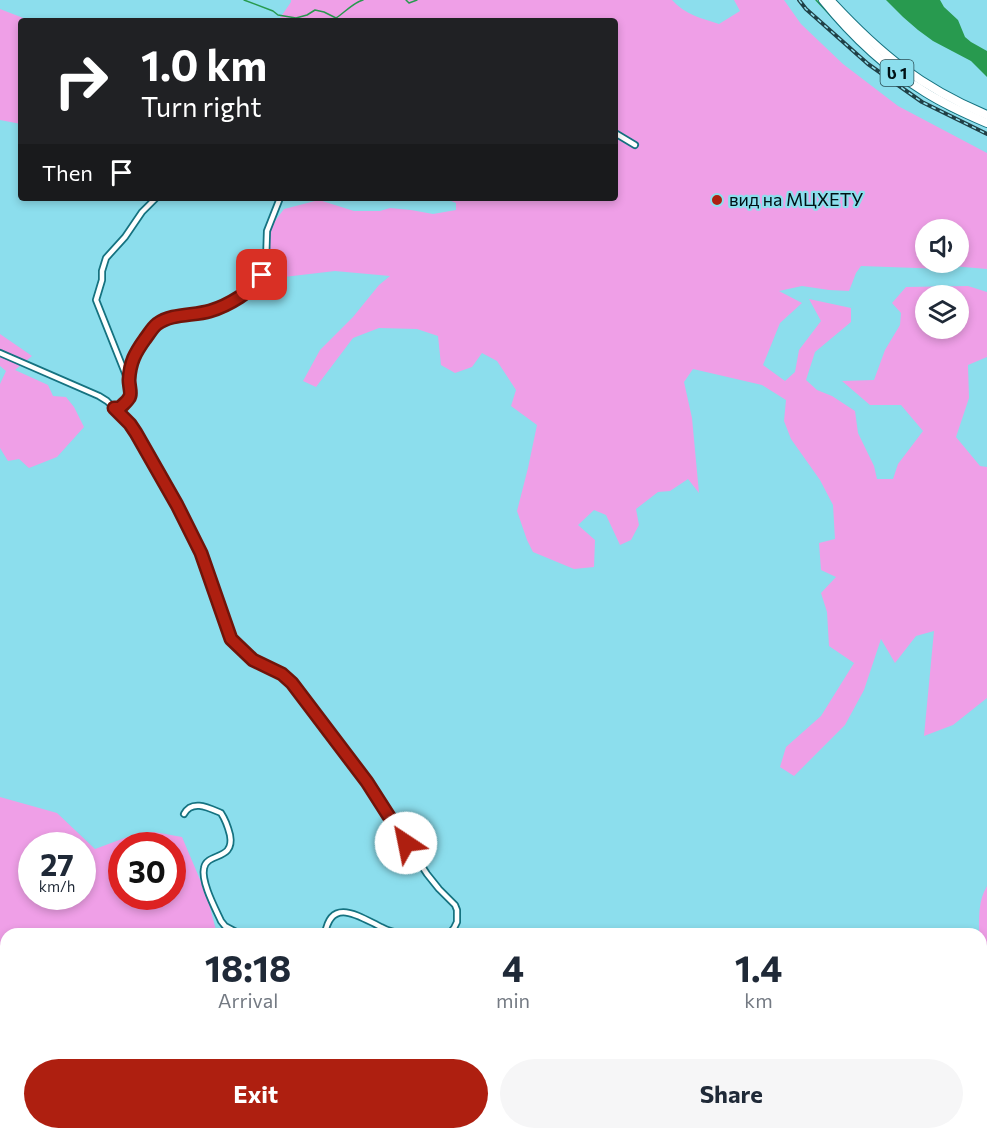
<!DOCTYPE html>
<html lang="en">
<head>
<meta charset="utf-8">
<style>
	:root { --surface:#fff; --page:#f6f6f7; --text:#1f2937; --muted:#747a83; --accent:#ae1f10 }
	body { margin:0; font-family:Commissioner,"Noto Sans Georgian",sans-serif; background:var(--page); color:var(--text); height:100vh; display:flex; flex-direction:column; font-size:22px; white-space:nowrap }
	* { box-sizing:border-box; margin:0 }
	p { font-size:20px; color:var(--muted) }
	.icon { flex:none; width:33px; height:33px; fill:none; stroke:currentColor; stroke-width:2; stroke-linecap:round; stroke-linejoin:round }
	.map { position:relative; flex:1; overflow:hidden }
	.side { position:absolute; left:0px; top:928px; width:987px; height:212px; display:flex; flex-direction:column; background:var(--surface); border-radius:18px 18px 0 0; box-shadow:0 3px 9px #0003 }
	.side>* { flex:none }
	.hud { position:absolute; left:18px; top:18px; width:600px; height:183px; border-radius:6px; box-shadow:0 3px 9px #0003; background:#202124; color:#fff; overflow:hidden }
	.tools { position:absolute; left:915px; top:219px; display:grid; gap:12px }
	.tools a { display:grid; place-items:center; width:54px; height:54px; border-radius:50%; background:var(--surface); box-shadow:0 3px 9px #0003; font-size:30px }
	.speed { position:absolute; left:18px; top:832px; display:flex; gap:12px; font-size:30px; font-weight:700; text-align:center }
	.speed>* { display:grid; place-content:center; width:78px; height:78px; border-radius:50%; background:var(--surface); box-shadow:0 3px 9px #0003; line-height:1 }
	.speed small { font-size:15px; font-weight:400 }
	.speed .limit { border:9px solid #d22; background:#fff; color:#111 }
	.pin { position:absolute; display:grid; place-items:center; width:51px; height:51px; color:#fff; margin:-26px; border-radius:12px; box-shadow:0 3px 9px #0006 }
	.me { position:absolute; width:66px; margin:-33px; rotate:326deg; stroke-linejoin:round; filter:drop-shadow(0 0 4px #0008) }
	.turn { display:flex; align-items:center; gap:21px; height:126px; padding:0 24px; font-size:27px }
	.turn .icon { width:78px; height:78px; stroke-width:2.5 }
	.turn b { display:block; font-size:42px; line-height:51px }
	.then { display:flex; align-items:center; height:57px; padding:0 24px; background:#0003; gap:12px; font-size:22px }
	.eta { display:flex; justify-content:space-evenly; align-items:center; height:102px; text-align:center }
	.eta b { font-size:36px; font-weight:700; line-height:42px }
	.primary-button { display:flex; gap:12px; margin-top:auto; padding:12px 24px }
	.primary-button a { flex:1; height:69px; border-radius:36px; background:var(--accent); color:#fff; font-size:24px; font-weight:700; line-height:69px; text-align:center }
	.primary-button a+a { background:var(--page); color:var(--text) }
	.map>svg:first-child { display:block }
</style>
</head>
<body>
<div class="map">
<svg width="987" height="1139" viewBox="0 0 987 1139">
	<rect width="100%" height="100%" fill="#8cdeed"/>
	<!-- green -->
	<g fill="#ef9fe7" fill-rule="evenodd">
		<path d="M291,0H672C684,14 703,19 719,24L740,11L734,0H784L801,24L843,64L898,106L987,153V269L952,266L944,269L861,266L856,273L849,291L829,290L802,286L779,291L802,303L780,323L763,365L785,381L795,372L799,350L821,321L809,299L851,308V322L815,352L806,380L817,390L832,396L855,411L858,433L874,466L877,479H893L898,464L923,431L901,405H870L842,381L874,380L885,350L900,325L901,313L892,303L906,287L968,286L987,292V357L968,365L969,398L956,437L980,466L987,467V698L953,725L924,736L934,631L916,636L895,663L881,639L864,690L845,725L794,776L780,767L786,747L821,716L854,663L829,646L827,612L821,593L836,577L821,570L819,543L835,539L833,505L820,480L791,439L784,421L786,400L762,385L693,369L684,382L692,418L699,493L688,479L670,491L658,492L636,509L639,525L631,540L620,545L606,515L594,510L578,525L595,540L594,567L574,569L533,552L527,540L517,511L528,468L537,425L511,406L516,390L497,361L482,353L472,367L455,373L441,365L438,336L417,329L379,328L353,338L316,387L303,381L320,350L353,317L379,285L390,276L335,271L284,277L273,271L268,263L265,250L269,229L284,209L319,200L354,211H380L390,208L411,210L433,214L456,210V203L444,198H615V21H278L291,2ZM926,230H958V262H926ZM926,296H958V328H926Z"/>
		<path d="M0,9L31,21H21V124L0,120Z"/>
		<path d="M0,334L32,356L15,370L48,385L53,396L66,397L74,407L84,427L57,457L29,468L19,459L8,461L0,448V384L6,371L0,366Z"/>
		<path d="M0,797L57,813L95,849L138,833L154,832L182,837L207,896L217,934H6V1001L3,1000L0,1005ZM32,846H82V897H32ZM122,846H172V897H122Z"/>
		<path d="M987,886V955L981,947V934H979C979,918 978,901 987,886Z"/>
		<path d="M278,1134H354L366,1139H279Z"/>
	</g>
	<!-- water -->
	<path fill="#289a4f" d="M886,0H940L944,7L958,20L965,37L971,42L987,51V77L971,61L933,41L918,30L903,17Z"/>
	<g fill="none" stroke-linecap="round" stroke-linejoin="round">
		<!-- stream -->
		<g stroke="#289a4f" stroke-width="1.5">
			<path d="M244,0L273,11L278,15L296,18L307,15L315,10L324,12L336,18C344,13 354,2 363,0"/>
			<path d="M406,0L409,3L417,0"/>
			<path d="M816,0L844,30"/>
			<path d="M860,46L892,75L938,104"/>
			<path d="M947,109L962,116"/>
		</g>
		<defs>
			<g id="minor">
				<path d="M615,133L635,145"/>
				<path d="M0,353L99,396L107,401L130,424L177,505L201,553L231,639L253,660L282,674L288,678L367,782L427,874L439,889L455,905L457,910V922L454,928L449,934"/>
				<path d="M129,383L131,364L135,354L152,329L158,323L188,314L210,312L231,302L259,282L266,262L267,231L280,198"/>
				<path d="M114,408H120C129,397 131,398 129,383L96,300L102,280V271L106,258L125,237L142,212L156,198"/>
				<path d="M184,814C192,799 209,808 221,813C225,819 228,827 230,835C235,861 207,852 204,868C201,882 215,908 221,921L225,926L240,934"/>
				<path d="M325,934C331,896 360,917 381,927C388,931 396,933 404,934"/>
				<path d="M0,1098L6,1103"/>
				<path d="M61,1134L69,1139"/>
				<path d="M121,1134L130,1139"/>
				<path d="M240,1134L241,1139"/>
				<path d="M361,1134L375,1139"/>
				<path d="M660,1134L662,1139"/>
				<path d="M748,1134L751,1139"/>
				<path d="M24,1136L30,1134"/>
				<path d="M93,1139L96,1134"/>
				<path d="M141,1139L144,1134"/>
				<path d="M626,1139L638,1134"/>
				<path d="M731,1139L743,1134"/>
			</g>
			<g id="highway">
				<path d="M823,0C852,36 886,68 925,92C944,104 966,114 987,123"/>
				<path d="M830,0C879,53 920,87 987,115"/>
			</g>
		</defs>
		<!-- minor casing -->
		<use href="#minor" stroke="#157280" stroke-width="8"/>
		<!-- highway casing -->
		<use href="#highway" stroke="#157280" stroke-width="10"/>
		<!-- minor -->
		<use href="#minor" stroke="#fff" stroke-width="4.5"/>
		<!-- highway -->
		<use href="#highway" stroke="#fff" stroke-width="8"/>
		<defs>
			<path id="rail" d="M799,0L806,9L868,64L922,102L987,134"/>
		</defs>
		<!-- rail casing -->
		<use href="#rail" stroke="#204046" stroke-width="4"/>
		<!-- rail -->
		<use href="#rail" stroke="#8cdeed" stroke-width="1.5" stroke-dasharray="4.5" stroke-linecap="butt"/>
	</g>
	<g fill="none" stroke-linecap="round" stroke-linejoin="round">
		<defs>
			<path id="route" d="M262,275C254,291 227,306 210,311C194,316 172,313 157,324C152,328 149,334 145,339C135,353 130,362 129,380C129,386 132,394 129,398C127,402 122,405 120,408H114L130,424L136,433L177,505L201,553L231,639L253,660L282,674L292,683L367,782L406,843"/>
		</defs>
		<!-- route casing -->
		<use href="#route" stroke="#71140a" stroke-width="15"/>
		<!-- route -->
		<use href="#route" stroke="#ae1f10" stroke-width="10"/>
	</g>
	<!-- markers -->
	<circle fill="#ae1f10" stroke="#8cdeed" stroke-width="2" cx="717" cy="200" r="6"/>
	<g text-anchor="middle" stroke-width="4.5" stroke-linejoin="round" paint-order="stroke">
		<!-- shield labels -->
		<rect fill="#8cdeed" stroke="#2a4e56" stroke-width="1.5" x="880.5" y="60" width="33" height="26" rx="4.5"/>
		<g font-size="16" font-weight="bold" fill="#001115">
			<text x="897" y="79">ს 1</text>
		</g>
		<!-- poi labels -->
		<g font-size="18" fill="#001115" stroke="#8cdeed" text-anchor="start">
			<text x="729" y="206">вид на МЦХЕТУ</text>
		</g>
	</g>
</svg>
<div class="tools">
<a><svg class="icon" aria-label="sound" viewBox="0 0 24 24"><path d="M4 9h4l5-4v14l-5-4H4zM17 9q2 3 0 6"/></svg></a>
<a><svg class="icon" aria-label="layers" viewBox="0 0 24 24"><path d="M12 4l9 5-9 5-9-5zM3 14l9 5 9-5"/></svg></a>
</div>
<div class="speed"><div>27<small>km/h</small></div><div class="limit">30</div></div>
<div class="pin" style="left:262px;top:275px;background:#d93025"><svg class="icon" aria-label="arrive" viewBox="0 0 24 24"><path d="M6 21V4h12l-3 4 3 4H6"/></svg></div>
<svg class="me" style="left:406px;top:843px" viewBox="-20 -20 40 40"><circle r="19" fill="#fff"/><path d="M0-13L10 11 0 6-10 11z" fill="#ae1f10"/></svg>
<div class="hud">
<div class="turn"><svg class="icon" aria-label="right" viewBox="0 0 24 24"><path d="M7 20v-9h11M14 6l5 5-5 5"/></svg><div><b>1.0 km</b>Turn right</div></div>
<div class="then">Then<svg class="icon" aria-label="arrive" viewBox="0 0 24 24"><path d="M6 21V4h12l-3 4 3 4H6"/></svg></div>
</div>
<section class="side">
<div class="eta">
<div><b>18:18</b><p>Arrival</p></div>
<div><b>4</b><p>min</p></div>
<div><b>1.4</b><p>km</p></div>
</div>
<div class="primary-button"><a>Exit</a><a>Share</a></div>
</section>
</div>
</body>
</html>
